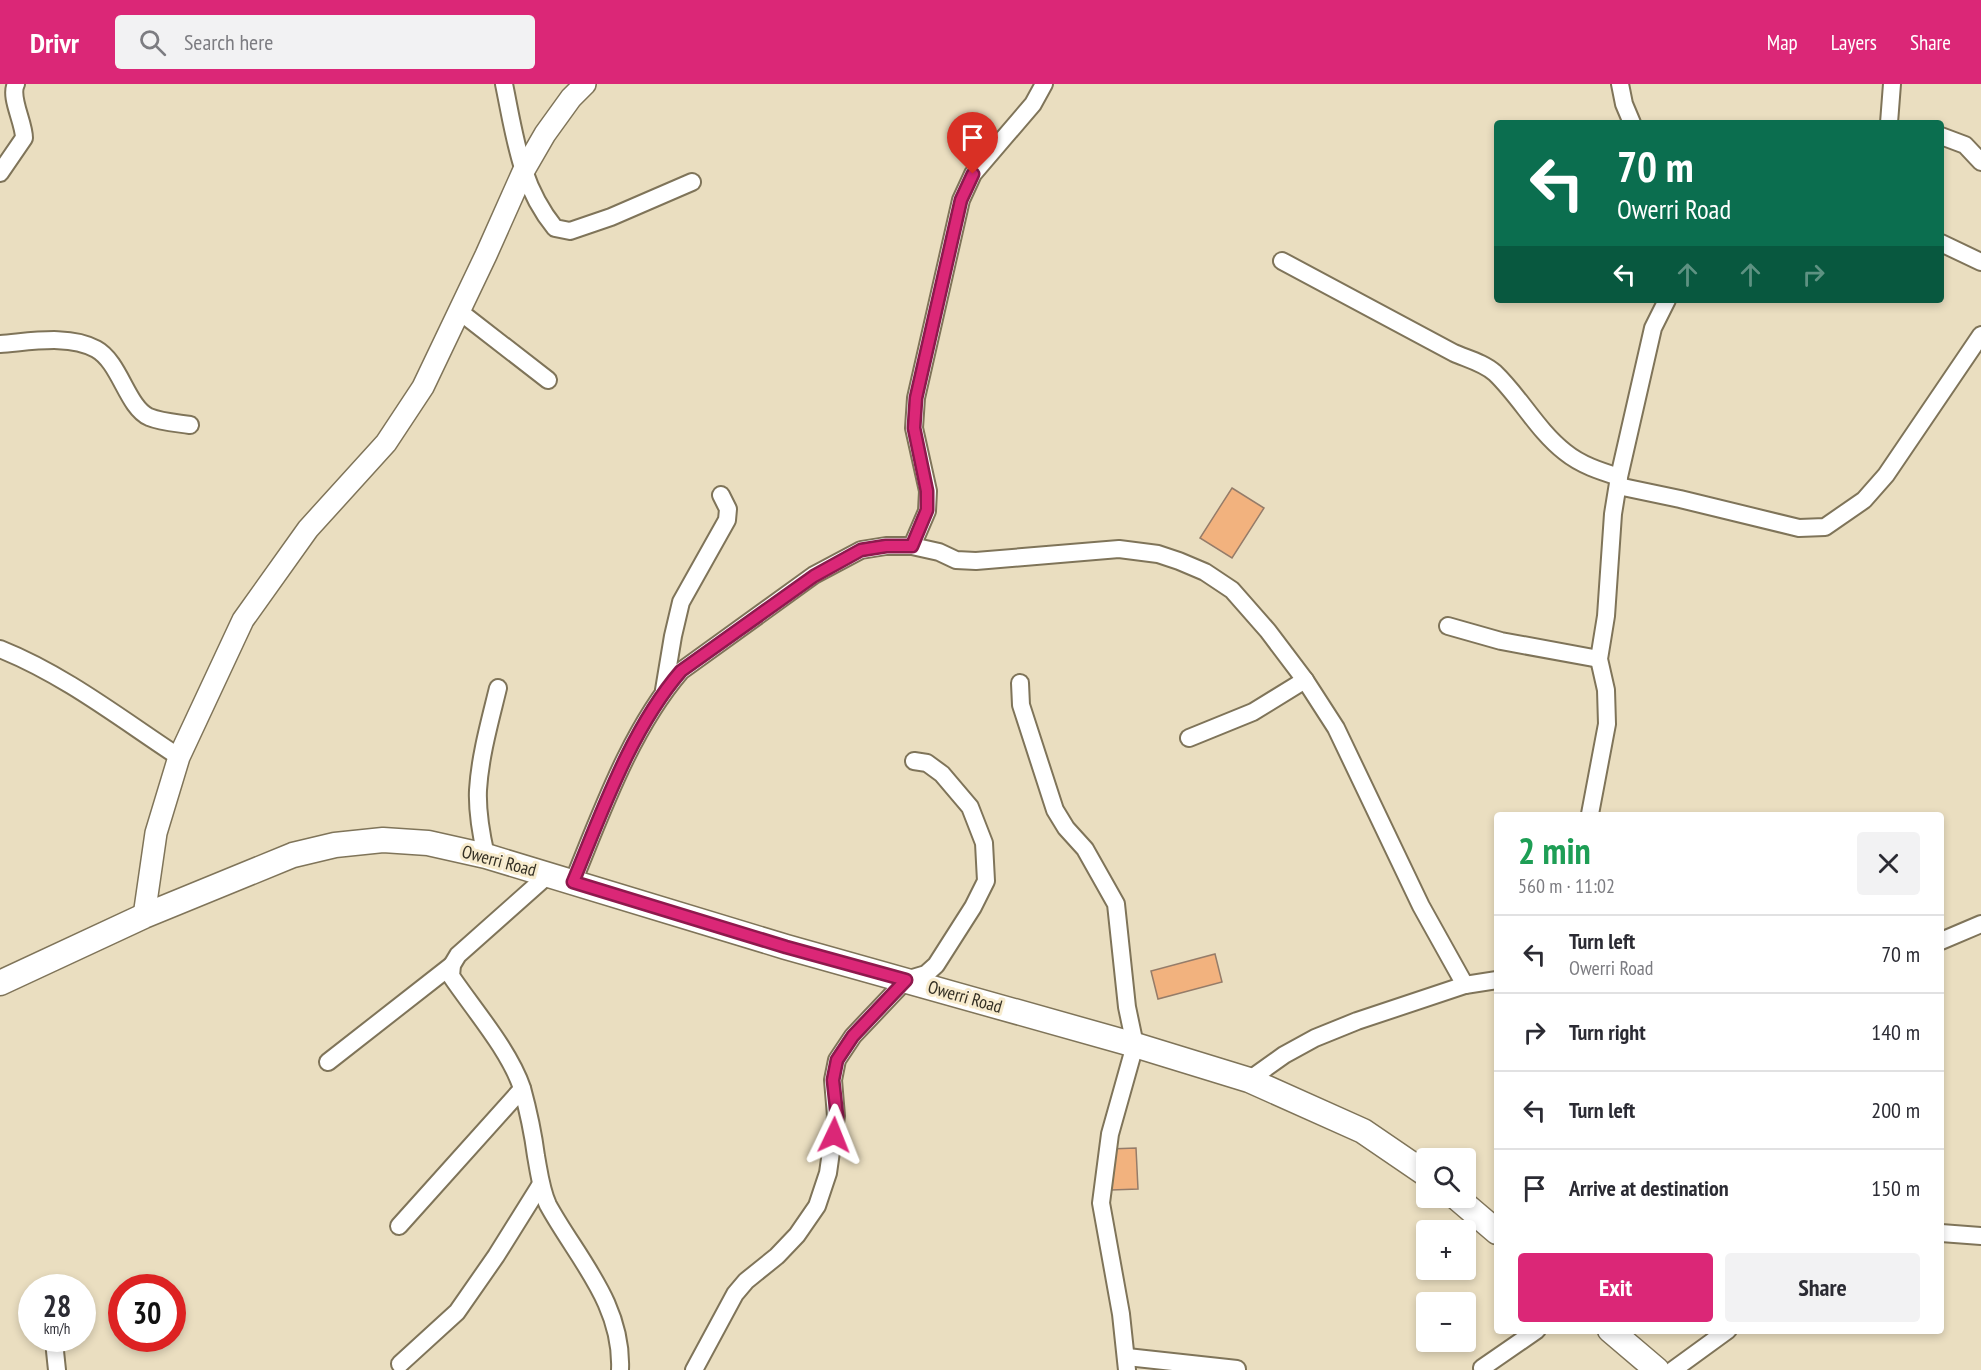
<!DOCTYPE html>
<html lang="en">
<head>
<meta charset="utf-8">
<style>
	:root { --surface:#fff; --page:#f2f2f3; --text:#2b2b33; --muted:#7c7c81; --line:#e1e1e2; --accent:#db2777 }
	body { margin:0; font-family:"PT Sans Narrow",sans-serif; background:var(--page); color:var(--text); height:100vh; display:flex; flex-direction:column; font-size:22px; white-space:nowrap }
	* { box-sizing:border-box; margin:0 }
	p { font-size:20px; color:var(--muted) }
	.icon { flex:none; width:33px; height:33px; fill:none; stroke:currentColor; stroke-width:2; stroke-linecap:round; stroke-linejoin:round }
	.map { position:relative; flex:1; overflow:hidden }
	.panel { position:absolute; left:1494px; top:728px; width:450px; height:522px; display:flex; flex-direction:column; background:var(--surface); border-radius:6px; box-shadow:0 3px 9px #0003 }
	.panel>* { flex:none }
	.banner { position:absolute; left:1494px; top:36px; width:450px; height:183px; border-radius:6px; box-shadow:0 3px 9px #0003; background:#0b6e4f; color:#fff; overflow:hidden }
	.fabs { position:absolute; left:1416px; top:1064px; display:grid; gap:12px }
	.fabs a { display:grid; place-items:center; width:60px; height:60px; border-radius:6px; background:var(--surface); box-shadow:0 3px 9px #0003; font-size:30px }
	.speed { position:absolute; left:18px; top:1190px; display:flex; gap:12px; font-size:30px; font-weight:700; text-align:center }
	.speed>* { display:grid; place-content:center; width:78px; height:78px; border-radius:50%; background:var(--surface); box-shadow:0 3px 9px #0003; line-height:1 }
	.speed small { font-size:15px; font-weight:400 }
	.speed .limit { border:9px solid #d22; background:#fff; color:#111 }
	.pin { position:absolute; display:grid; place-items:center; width:51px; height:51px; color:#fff; margin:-62px -26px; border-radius:50% 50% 50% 0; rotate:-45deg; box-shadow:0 0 6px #0007 }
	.pin .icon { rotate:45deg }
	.me { position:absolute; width:66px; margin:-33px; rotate:2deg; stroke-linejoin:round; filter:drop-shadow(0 0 4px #0008) }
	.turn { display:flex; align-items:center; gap:21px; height:126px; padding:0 24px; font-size:27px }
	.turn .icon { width:78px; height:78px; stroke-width:2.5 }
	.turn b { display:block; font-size:42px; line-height:51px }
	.lanes { display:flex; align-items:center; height:57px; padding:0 24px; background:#0003; justify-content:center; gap:30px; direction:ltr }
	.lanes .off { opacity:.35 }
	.round { display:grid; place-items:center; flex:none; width:63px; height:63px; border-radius:6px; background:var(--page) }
	.headline { display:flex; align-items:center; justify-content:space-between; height:102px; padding:0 24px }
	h1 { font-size:36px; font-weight:600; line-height:45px; color:#1e9e55 }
	.cta { display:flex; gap:12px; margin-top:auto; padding:12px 24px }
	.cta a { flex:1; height:69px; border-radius:6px; background:var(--accent); color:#fff; font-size:24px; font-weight:600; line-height:69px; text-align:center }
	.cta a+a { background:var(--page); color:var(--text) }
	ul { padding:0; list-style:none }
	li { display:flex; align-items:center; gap:18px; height:78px; padding:0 24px; border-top:2px solid var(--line) }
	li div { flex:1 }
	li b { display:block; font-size:22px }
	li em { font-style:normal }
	header { display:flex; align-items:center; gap:36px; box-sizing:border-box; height:84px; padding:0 30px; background:var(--accent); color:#fff }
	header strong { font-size:28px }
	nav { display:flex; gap:33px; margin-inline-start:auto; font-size:21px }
	.search { width:420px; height:54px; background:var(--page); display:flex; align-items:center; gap:15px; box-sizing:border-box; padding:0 21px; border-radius:6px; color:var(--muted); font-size:22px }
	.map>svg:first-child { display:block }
</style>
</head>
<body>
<header>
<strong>Drivr</strong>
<div class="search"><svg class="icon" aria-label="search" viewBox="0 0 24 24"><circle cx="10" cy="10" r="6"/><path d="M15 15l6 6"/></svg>Search here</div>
<nav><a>Map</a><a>Layers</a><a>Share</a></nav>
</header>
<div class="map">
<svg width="1981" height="1286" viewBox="0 0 1981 1286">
	<rect width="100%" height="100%" fill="#eadec0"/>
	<!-- building -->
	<g fill="#f2b27e" stroke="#957c69" stroke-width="1.5">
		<path d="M1232,404L1264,424L1232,474L1200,454Z"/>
		<path d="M1215,870L1222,898L1158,915L1151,887Z"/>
		<path d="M1136,1064L1138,1105L1111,1106L1109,1065Z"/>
	</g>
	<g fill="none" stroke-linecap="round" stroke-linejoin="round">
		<defs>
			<g id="minor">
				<path d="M504,0C515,53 520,101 555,144L570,147L611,133L692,98"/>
				<path d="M1620,0L1624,20L1632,39"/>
				<path d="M1889,39L1892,0"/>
				<path d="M1941,52L1965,61L1981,78"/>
				<path d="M0,89L24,54C24,38 9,13 16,0"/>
				<path d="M1941,159L1981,178"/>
				<path d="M1282,177L1454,269C1468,275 1484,279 1495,289C1521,314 1537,346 1565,368C1581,381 1600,387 1619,393"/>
				<path d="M459,227L548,296"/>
				<path d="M0,260C29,258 69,250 96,265C120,278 127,323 149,333C161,338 177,339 190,341"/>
				<path d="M1618,402L1680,415L1799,444L1825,443L1864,416L1886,391L1981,251"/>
				<path d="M912,462L927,427L928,407L914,344L916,314L961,116L973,90L1033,20L1044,0"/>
				<path d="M1448,542L1501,557L1599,575"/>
				<path d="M0,565C65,591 121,635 179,673"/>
				<path d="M1020,599L1021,621L1055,726L1066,744L1085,765L1116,820L1127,923L1135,961L1110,1050L1101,1119L1121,1230L1127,1286"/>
				<path d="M664,606L673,552L681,518L727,436L728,425L721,411"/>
				<path d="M1189,654L1253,628L1305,596"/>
				<path d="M1590,730L1607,640L1606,606L1599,575L1606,532L1613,430L1619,393L1653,244L1667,216"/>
				<path d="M486,772C481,750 477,728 478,706C480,672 490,637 498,604"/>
				<path d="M548,791L458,871L452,881L451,892C474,926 509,966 522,1004C528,1026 533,1049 536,1072C539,1088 541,1106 548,1121C577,1174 623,1220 620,1286"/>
				<path d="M573,798C602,727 631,645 681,587L814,491L861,466L886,462H912L939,468L956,476L976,477L1119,465L1158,470L1179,477L1205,488L1232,506L1268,547L1305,596L1336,644L1421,822L1465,901"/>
				<path d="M1941,857L1981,840"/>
				<path d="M328,978L452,881"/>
				<path d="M1249,996L1284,971L1315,954L1357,937L1465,901L1497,896"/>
				<path d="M399,1142L522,1005"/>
				<path d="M1941,1149L1981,1152"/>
				<path d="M55,1267L57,1286"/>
				<path d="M1127,1273L1237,1285"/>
				<path d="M400,1280L457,1228L496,1172L541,1100"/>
				<path d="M1482,1284L1537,1246"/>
				<path d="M694,1286L735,1210L746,1197L777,1172L797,1151L817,1122L828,1089L836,1032L833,996L837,976L853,952L906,896L926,890L936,881L973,823L986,797L984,759L970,723L942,690L927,679L914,677"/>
				<path d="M1673,1286L1728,1246"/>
			</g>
			<path id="tertiary" d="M144,832L156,749L179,673L243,536L308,445L386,359L423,303L486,171L523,88L545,50L571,14L585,0"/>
			<g id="secondary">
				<path d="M0,899L144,832L293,771L335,761L383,756L428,759L486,772L786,863L1135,961L1249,996L1363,1047L1426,1090"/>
				<path d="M1456,1113L1497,1148"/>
				<path d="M1610,1246L1657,1286"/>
			</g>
		</defs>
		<!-- minor casing -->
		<use href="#minor" stroke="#7f7459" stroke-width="20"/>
		<!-- tertiary casing -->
		<use href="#tertiary" stroke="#7f7459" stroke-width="24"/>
		<!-- secondary casing -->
		<use href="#secondary" stroke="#7f7459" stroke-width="27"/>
		<!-- minor -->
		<use href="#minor" stroke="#fff" stroke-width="16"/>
		<!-- tertiary -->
		<use href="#tertiary" stroke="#fff" stroke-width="21"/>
		<!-- secondary -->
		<use href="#secondary" stroke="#fff" stroke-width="24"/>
	</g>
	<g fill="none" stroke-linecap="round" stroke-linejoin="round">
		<defs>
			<path id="route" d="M834,1051L837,1032L833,996L837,976L853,952L906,896L786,863L573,798C602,728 631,645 681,587L814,492L861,466L886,462H912L927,426V407L914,344L916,314L961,116L973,90"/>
		</defs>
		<!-- route casing -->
		<use href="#route" stroke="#8e194d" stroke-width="15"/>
		<!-- route -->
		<use href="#route" stroke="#db2777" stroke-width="10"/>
	</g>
	<g text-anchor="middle" stroke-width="6" stroke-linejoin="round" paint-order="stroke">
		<!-- street labels -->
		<g font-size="18" fill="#332f23" stroke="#f7ebcd">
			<text transform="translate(499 777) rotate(15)" y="6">Owerri Road</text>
			<text transform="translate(965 913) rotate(16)" y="6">Owerri Road</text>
		</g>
	</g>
</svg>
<div class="fabs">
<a><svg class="icon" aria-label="search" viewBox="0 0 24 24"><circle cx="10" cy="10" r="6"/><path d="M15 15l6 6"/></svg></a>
<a>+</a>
<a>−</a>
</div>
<div class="speed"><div>28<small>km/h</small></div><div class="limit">30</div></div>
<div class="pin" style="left:973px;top:90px;background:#d93025"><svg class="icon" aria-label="arrive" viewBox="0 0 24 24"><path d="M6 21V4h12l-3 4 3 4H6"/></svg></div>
<svg class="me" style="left:834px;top:1051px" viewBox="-20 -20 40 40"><path d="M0-17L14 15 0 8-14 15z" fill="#db2777" stroke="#fff" stroke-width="4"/></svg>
<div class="banner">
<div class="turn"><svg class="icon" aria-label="left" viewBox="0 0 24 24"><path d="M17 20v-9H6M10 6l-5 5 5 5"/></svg><div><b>70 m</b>Owerri Road</div></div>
<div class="lanes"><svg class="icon" aria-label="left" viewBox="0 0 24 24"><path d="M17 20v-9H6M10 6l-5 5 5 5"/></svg><svg class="icon off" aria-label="ahead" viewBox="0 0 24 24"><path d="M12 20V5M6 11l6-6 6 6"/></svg><svg class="icon off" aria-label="ahead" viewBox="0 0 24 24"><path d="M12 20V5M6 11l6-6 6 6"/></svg><svg class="icon off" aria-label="right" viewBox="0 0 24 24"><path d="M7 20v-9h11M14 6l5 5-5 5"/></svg></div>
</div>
<section class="panel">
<div class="headline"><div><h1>2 min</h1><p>560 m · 11:02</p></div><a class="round"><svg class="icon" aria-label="close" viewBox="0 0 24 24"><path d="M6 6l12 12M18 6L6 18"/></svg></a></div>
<ul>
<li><svg class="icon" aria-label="left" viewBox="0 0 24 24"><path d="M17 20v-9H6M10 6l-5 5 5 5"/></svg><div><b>Turn left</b><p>Owerri Road</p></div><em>70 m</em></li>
<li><svg class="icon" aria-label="right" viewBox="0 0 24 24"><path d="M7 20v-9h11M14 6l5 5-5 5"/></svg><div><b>Turn right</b></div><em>140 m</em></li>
<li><svg class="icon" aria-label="left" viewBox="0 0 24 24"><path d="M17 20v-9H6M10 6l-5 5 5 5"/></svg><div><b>Turn left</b></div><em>200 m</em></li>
<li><svg class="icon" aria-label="arrive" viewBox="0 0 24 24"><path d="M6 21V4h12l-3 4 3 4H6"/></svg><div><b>Arrive at destination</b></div><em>150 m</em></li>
</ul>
<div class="cta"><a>Exit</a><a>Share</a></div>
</section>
</div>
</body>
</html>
